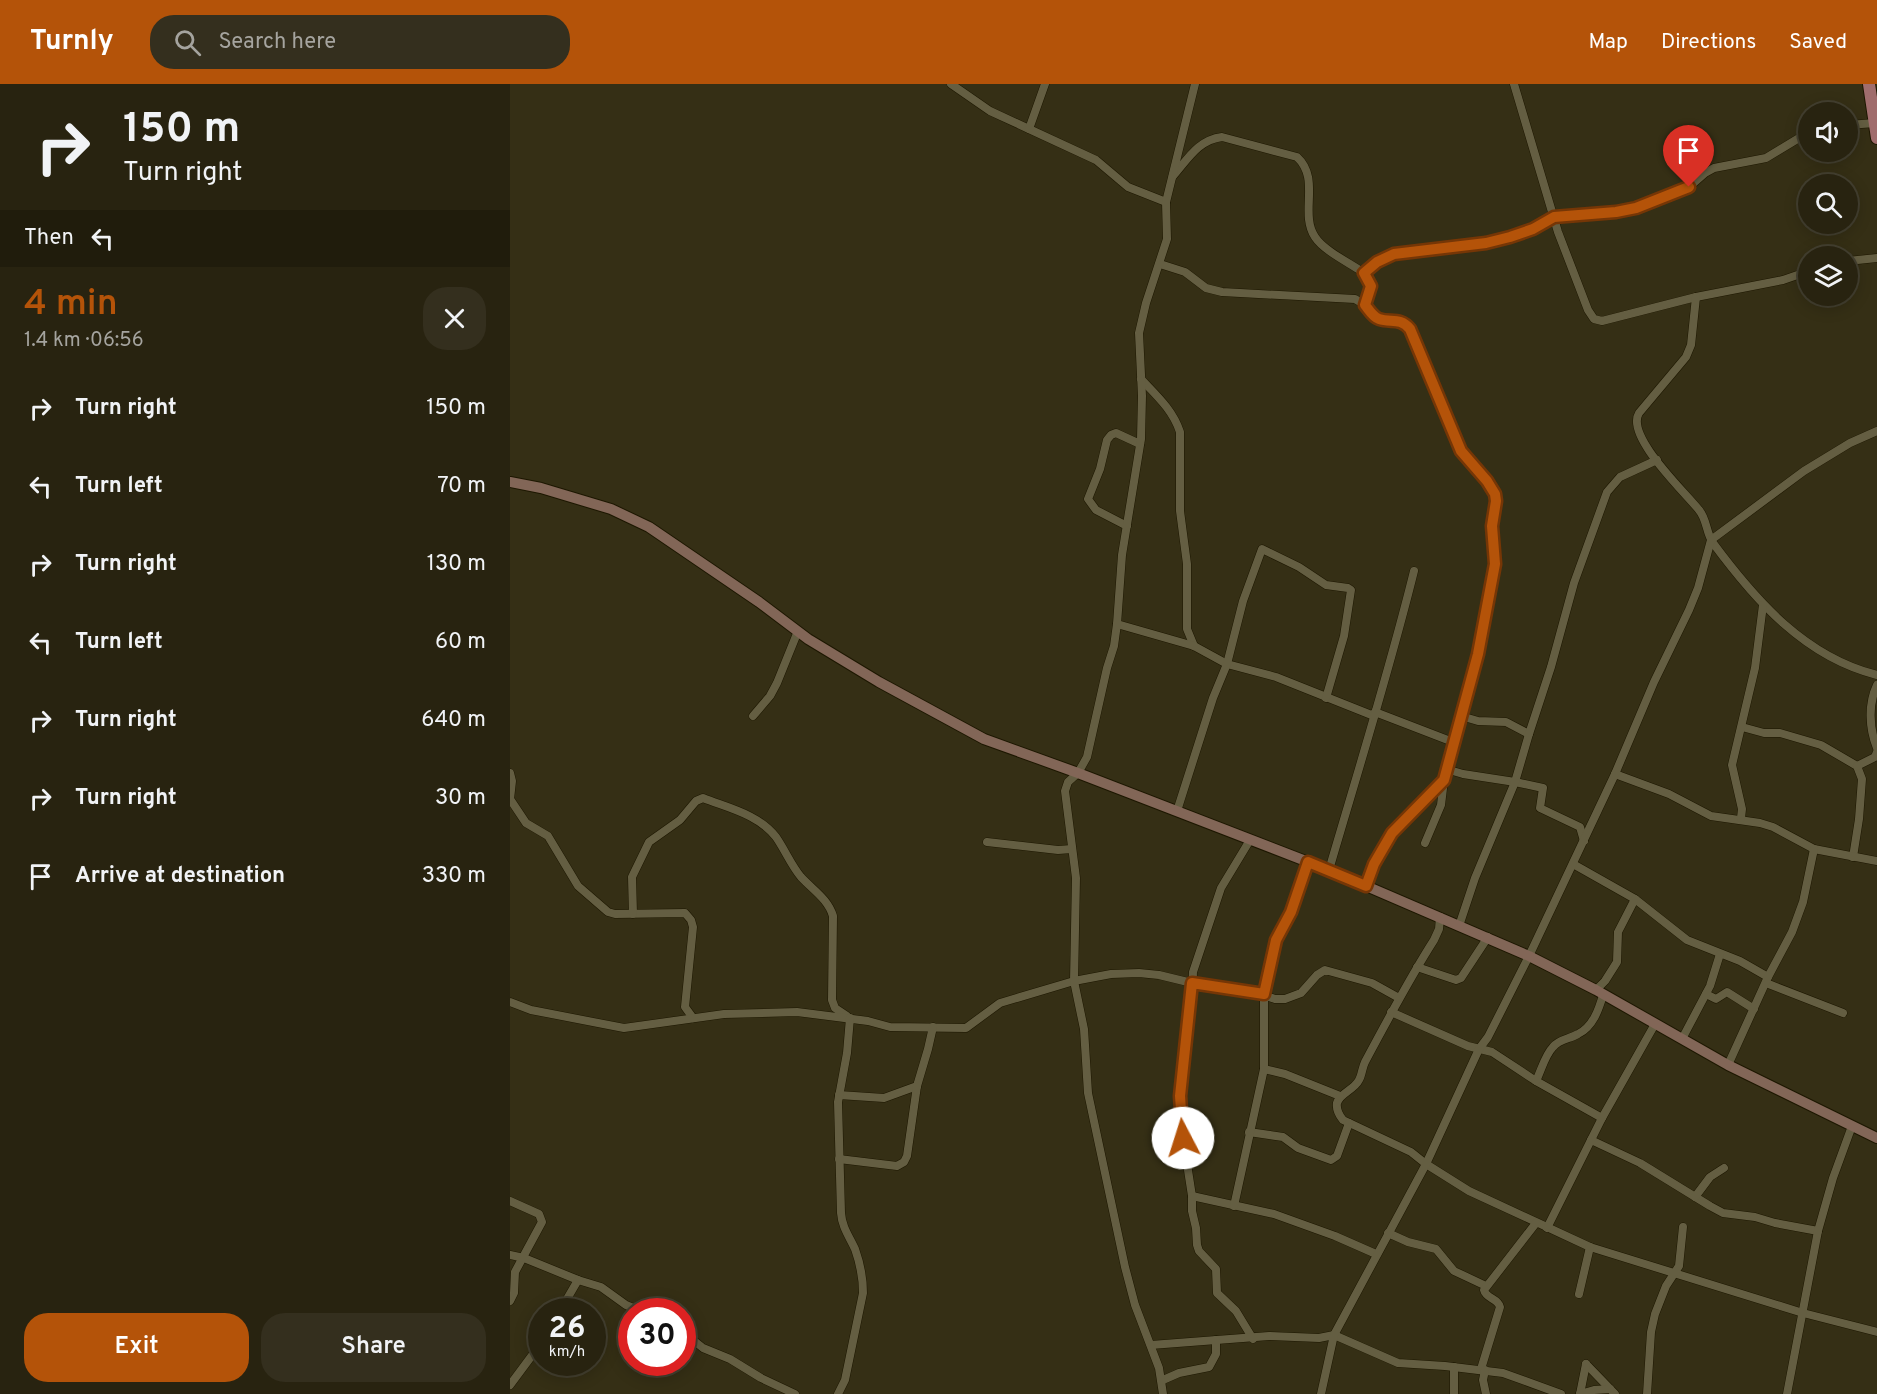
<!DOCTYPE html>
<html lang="en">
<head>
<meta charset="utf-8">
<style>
	:root { --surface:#282310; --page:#342f1e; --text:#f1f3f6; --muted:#a5a49f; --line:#444030; --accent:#b45309 }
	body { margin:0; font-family:Overpass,sans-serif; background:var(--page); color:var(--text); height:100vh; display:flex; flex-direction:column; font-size:22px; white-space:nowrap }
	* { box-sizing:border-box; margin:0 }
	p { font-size:20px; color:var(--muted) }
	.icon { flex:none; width:33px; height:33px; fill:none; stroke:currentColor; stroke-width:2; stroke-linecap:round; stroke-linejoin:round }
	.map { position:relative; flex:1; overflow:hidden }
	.side { display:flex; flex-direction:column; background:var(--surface); width:510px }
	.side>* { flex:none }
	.banner { background:#282310; color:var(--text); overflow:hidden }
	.buttons { position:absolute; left:1288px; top:18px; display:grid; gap:12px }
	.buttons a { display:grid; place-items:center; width:60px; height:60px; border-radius:50%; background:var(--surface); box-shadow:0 3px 15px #0003,0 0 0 2px var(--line); font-size:30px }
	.speed { position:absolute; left:18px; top:1214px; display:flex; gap:12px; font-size:30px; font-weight:700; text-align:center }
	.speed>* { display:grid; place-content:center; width:78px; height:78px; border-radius:50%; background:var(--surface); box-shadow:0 3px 15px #0003,0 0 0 2px var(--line); line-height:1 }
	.speed small { font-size:15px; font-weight:400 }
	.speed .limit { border:9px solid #d22; background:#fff; color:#111 }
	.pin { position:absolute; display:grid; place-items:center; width:51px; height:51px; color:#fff; margin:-62px -26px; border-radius:50% 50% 50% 0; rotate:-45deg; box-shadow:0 0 6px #0007 }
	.pin .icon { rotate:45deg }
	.me { position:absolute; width:66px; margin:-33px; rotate:355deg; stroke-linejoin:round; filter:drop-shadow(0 0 4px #0008) }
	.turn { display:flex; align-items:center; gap:21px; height:126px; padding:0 24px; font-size:27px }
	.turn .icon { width:78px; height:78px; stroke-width:2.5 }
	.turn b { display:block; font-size:42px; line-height:51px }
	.then { display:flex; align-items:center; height:57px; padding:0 24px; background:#0003; gap:12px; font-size:22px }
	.round { display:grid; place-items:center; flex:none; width:63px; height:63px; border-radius:24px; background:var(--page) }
	.headline { display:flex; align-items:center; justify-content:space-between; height:102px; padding:0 24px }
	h1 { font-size:36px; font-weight:600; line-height:45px; color:var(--accent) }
	.button { display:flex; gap:12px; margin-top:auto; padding:12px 24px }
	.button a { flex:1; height:69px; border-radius:24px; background:var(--accent); color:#fff; font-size:24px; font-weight:600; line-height:69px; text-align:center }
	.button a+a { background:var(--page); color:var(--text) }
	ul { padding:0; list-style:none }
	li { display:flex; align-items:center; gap:18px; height:78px; padding:0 24px }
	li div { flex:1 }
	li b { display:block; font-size:22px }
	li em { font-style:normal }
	header { display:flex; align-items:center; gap:36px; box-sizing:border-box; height:84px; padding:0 30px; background:var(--accent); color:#fff }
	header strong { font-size:28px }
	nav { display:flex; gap:33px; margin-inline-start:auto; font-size:21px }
	.search { width:420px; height:54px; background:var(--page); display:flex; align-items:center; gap:15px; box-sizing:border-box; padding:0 21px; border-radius:24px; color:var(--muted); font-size:22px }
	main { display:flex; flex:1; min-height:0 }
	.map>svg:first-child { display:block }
</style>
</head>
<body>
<header>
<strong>Turnly</strong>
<div class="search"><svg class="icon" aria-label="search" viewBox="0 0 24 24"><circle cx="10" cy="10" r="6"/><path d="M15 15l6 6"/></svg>Search here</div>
<nav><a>Map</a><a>Directions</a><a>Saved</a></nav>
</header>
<main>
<section class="side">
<div class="banner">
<div class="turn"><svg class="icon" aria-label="right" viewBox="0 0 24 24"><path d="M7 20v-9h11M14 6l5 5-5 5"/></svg><div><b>150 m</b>Turn right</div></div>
<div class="then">Then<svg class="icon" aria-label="left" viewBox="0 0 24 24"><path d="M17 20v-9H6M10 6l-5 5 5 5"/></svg></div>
</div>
<div class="headline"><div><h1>4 min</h1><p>1.4 km · 06:56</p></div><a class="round"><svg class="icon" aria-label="close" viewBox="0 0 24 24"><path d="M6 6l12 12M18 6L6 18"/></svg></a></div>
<ul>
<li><svg class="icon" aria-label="right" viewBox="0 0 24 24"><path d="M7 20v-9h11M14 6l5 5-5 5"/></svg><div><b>Turn right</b></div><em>150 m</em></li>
<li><svg class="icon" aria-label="left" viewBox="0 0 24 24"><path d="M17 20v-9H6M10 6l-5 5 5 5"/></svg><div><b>Turn left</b></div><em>70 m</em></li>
<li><svg class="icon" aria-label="right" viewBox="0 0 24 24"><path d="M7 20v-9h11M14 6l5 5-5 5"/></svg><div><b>Turn right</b></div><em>130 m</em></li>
<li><svg class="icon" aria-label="left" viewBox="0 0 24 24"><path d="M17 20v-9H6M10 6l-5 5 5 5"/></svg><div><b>Turn left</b></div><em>60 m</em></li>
<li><svg class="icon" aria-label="right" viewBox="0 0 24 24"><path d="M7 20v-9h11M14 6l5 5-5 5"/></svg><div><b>Turn right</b></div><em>640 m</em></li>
<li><svg class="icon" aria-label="right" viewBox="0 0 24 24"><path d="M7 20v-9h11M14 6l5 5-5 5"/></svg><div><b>Turn right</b></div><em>30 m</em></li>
<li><svg class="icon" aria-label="arrive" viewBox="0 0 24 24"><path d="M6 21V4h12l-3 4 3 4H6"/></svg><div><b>Arrive at destination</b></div><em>330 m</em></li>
</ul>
<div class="button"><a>Exit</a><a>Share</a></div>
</section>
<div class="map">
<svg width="1367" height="1310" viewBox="0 0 1367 1310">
	<rect width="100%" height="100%" fill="#352f15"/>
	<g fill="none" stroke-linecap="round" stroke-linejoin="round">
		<defs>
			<g id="street">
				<path d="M441,0L480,27L586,76L618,103L656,118"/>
				<path d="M1004,0L1048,148L1078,226L1084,235L1092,237L1186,213L1273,196L1299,187"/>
				<path d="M1338,41L1365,39"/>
				<path d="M519,45L535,0"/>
				<path d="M663,92C678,75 688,56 712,53L787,73C811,95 789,129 805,153C814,167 840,179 854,189C864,200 859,208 855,221"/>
				<path d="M1338,177L1367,174"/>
				<path d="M650,180L675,188L696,204L712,208L845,215L855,221L868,235C881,236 891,235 900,245L951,367L982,404L986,417L982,442L985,480L983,495L968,570L934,696L931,721L915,759"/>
				<path d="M854,189L867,178L884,170L976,159L1000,153L1023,145L1044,133L1105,128L1126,124L1179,103L1195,89L1204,84L1256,74L1299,48"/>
				<path d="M1186,213L1181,261L1176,273L1129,329C1115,352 1174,407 1189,426C1197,435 1196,449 1203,459C1246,517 1295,573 1367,591"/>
				<path d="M631,295C646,311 663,326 670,348V427L677,480V545L684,562"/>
				<path d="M617,442L586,426L578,415L590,385L597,356L601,351L606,349L630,360"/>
				<path d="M607,540L684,562L717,580L766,593L864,632"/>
				<path d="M1367,601C1358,620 1359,644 1367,664"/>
				<path d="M865,628L943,658"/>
				<path d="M243,632L260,612L267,599L288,547"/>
				<path d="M951,632L968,637L996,638L1019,650"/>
				<path d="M1232,643L1254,649H1270L1311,661L1347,682L1352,695L1349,735L1343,773"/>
				<path d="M1347,682L1365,673L1367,668"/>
				<path d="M936,685L953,690L1005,698L1033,704L1030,724L1070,743L1074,757"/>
				<path d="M0,689L2,697L0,715L16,739L38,752L68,802L98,828L105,830L175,829L181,836L183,843L175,923L183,934"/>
				<path d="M1105,690L1159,710L1201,732L1250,739L1263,743L1304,765L1367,777"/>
				<path d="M667,727L703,614L717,580L733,517L752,465L789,483L816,501L838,504L841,506L834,552L816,614"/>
				<path d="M1231,734L1232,725L1222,681L1245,584L1253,521"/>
				<path d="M740,756L711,804L683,888L682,914L670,1012L673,1054L682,1112V1127L686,1144L687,1161L689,1167L706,1185L707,1209L726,1227L743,1255"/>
				<path d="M477,758L548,766L562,765"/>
				<path d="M1063,780L1125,815L1177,856L1230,877L1258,893"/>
				<path d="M819,786C848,687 879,588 904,487"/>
				<path d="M856,802C875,752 897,732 934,696"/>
				<path d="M123,830L122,793L139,758L170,736L186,717L193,714C218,724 248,730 266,753C275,766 281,781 291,793C303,806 318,815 323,832L322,916L325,924L337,932"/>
				<path d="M930,833L929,845L924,856C899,895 877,937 855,978C852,984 852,991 849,996C844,1006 830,1009 827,1019C826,1025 829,1031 833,1036L901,1068L916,1080L959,1107L1080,1163L1293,1229L1367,1248"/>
				<path d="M949,842L965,794L1005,698L1019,650L1041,583L1064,499L1097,408L1110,393L1147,376"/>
				<path d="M907,883L946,896L951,894L978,853"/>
				<path d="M1256,899L1333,929"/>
				<path d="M1086,906L1095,897L1107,878L1108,848L1125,815"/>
				<path d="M1196,910L1206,915L1217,908L1244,925"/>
				<path d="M0,918L21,926L114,944L214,930L287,928L358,937L380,943L456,944L490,919L564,897L601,890L629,889L649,891L682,899L742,907L765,915H775L791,909L807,891L815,886L862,899L889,914"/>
				<path d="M881,928L958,962L982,968L1026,997L1092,1034"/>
				<path d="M1172,955L1200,902L1210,870"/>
				<path d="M1218,981L1258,893L1282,848L1293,818L1304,765"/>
				<path d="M754,985L775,990L830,1012"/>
				<path d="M1026,997C1031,987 1035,971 1043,963C1049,955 1060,955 1068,950C1083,943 1089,925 1093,911"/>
				<path d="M329,1011L374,1014L407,1002"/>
				<path d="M739,1048L773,1053L788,1064L821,1076L827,1072L839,1039"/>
				<path d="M1081,1056L1130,1079L1200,1122L1213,1129L1245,1133L1265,1139L1308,1147"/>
				<path d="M329,1075L387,1082L394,1078L397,1072L407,1002L418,965L423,943"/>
				<path d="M682,1112L764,1130L825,1152L866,1170"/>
				<path d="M1185,1113L1200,1093L1214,1084"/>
				<path d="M0,1117L29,1130L32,1138L5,1188L4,1209L0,1217"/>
				<path d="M724,1122L754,985V910L758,889L767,856L781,828L798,778"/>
				<path d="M1037,1144L1092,1034L1145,940"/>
				<path d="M878,1149L898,1158L926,1165L944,1187L976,1202"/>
				<path d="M0,1171L14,1174L68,1196L91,1203L116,1221L131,1227"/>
				<path d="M1069,1210L1080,1163"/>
				<path d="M50,1227L68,1196"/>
				<path d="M172,1247L193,1264L220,1275L251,1294L285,1310"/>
				<path d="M641,1261L759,1252L809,1254L824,1251L888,1279L935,1282L993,1289L1051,1310"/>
				<path d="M1076,1280L1105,1310"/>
				<path d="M971,1285L990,1223C988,1214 976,1215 974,1206L1026,1139"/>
				<path d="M975,1286L973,1296L976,1310"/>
				<path d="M653,1296L669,1289L699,1283L706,1270V1256"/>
				<path d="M0,1301L32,1258"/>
				<path d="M328,1310L335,1296L353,1209C353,1194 350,1179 345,1165C339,1152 332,1143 331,1129L328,1018L337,969L340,934"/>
				<path d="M653,1310L649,1284L625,1221L615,1183L578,1009L574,945L564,897L566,794L555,707L558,698L568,689L577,673L597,584L604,562L607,540L612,471L631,355L632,312L629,249L636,219L657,155L656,118L685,0"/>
				<path d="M811,1310L824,1251L916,1080L969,965L978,953L1019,872L1105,690L1144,598L1179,526L1188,504L1201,456L1294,387L1340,359L1367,347"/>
				<path d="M944,1310V1283"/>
				<path d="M1070,1310L1076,1280"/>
				<path d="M1070,1310L1084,1306L1100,1305"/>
				<path d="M1137,1310L1141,1248L1145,1230L1156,1202L1169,1182L1173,1143"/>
				<path d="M1277,1310L1308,1147L1323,1094L1342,1042"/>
			</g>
			<path id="secondary" d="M0,398L31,404L101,425L139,443L249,518L298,555L369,598L474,655L568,689L819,786L1019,872L1086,906L1218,981L1367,1054"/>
			<path id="primary" d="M1359,0L1367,54"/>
		</defs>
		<!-- street casing -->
		<use href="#street" stroke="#1d1700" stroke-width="9"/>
		<!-- secondary casing -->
		<use href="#secondary" stroke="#1d1700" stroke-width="12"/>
		<!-- primary casing -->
		<use href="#primary" stroke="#1d1700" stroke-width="14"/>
		<!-- street -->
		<use href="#street" stroke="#645e42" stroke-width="8"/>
		<!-- secondary -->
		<use href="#secondary" stroke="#826657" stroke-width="10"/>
		<!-- primary -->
		<use href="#primary" stroke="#a06d6d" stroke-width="12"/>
	</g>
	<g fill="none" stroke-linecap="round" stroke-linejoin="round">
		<defs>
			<path id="route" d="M673,1054L670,1012L682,899L754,910L766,856L781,828L798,778L856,802L864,780L882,749L934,696L968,570L985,480L982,442L986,417L985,410L977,397L951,367L900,245C890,233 881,239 869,235C863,233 859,226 855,221L861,202L854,189L867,178L884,170L976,159L1000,153L1023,145L1044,133L1106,128L1126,124L1179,103"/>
		</defs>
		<!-- route casing -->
		<use href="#route" stroke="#753606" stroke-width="15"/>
		<!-- route -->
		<use href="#route" stroke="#b45309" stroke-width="10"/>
	</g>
</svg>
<div class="buttons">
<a><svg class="icon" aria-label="sound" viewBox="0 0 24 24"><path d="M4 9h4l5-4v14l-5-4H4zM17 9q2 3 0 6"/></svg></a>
<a><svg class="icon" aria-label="search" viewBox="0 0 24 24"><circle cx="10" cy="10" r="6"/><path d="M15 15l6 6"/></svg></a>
<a><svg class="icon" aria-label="layers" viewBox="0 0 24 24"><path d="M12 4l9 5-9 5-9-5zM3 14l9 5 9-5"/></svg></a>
</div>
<div class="speed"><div>26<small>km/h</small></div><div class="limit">30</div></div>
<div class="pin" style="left:1179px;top:103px;background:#d93025"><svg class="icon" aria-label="arrive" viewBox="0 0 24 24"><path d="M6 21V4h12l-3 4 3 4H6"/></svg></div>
<svg class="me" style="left:673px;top:1054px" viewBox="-20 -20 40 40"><circle r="19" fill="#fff"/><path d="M0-13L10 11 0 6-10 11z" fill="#b45309"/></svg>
</div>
</main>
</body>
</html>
